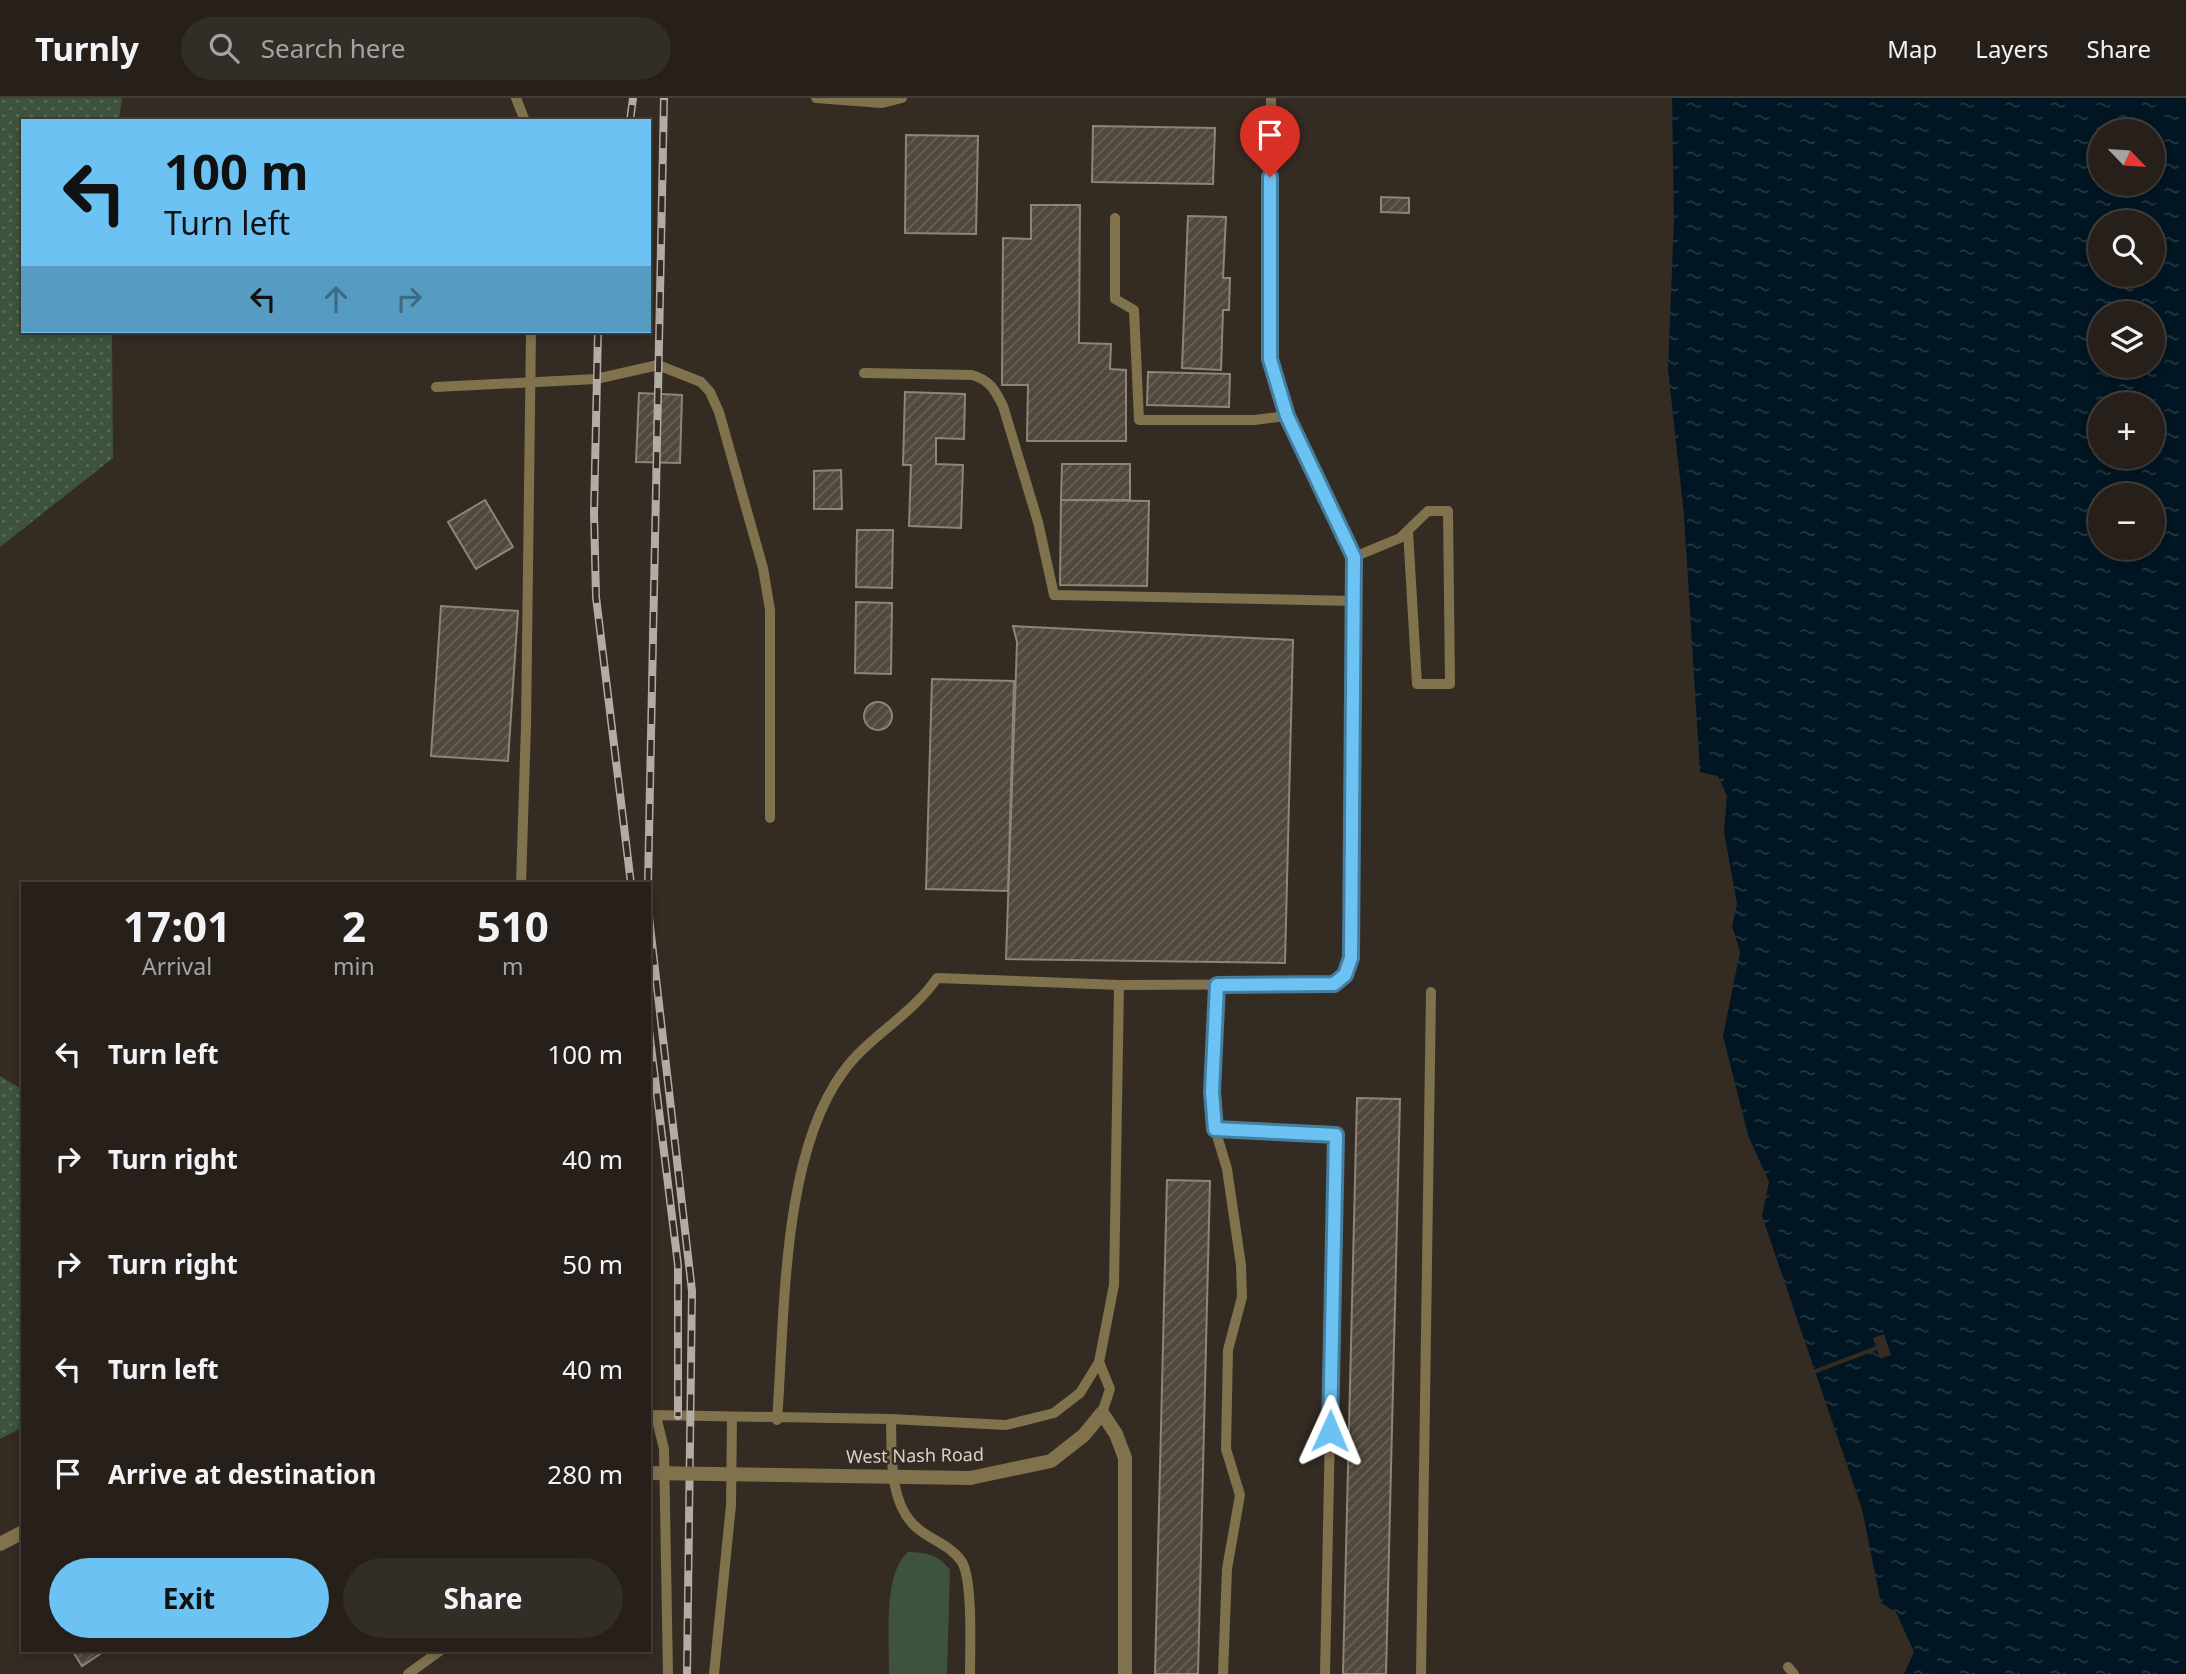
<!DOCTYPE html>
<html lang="en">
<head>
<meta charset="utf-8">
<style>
	:root { --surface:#27201a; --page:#332d27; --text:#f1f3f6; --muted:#a4a3a2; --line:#433e39; --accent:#6cc3f3 }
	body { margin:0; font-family:"Noto Sans",sans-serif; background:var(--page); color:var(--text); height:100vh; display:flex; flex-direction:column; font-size:26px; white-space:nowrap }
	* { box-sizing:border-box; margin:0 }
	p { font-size:23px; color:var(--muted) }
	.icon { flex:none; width:38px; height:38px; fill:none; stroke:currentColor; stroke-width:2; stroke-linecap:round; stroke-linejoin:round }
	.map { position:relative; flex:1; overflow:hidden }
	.details { position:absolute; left:21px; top:784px; width:630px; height:770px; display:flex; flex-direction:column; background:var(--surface); border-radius:0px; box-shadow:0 4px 10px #0003,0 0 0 2px var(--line) }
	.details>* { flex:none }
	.guide { position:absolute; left:21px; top:21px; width:630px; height:214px; border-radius:0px; box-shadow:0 4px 10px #0003,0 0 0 2px var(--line); background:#6cc3f3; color:#111; overflow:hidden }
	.needle { width:46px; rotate:115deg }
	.buttons { position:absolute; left:2088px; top:21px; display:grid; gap:14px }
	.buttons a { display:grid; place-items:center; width:77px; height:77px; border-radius:50%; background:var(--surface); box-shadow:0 4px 10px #0003,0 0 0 2px var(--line); font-size:35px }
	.pin { position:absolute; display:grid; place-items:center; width:60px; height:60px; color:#fff; margin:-72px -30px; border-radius:50% 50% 50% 0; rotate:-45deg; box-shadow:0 0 7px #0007 }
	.pin .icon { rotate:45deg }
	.me { position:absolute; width:77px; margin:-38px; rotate:1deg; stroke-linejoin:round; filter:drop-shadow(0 0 5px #0008) }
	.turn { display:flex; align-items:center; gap:24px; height:147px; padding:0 28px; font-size:32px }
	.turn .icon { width:91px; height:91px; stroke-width:2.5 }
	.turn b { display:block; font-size:49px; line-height:60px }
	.lanes { display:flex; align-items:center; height:66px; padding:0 28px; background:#0003; justify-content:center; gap:35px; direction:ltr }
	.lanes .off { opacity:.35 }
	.eta { display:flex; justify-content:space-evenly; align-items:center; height:119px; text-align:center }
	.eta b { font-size:42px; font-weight:700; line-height:49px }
	.button { display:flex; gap:14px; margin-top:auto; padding:14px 28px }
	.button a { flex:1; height:80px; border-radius:42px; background:var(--accent); color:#111; font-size:28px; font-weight:700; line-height:80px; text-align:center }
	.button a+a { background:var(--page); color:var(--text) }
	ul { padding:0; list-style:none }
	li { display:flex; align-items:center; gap:21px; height:105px; padding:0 28px }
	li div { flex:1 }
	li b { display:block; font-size:26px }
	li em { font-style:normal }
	header { display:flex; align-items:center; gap:42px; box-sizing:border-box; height:98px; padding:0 35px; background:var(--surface); border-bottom:2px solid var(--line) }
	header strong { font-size:33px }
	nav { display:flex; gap:38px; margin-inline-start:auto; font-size:24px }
	.search { width:490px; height:63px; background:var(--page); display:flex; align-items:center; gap:18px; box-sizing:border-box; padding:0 24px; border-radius:38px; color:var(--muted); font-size:26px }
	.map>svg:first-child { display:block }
</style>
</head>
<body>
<header>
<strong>Turnly</strong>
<div class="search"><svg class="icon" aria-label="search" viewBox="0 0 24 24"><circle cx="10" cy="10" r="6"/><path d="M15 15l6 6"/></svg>Search here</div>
<nav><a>Map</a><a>Layers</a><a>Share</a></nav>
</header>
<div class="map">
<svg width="2186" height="1576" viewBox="0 0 2186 1576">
	<defs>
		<pattern id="park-dots" width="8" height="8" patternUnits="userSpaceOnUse" patternTransform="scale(1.75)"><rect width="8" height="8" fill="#3e533d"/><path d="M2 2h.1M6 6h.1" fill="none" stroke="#596b58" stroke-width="1.8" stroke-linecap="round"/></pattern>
		<pattern id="water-ripples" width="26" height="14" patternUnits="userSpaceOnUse" patternTransform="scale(1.75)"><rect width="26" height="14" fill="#011622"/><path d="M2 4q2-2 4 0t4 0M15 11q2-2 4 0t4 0" fill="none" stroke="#253741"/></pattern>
		<pattern id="building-hatch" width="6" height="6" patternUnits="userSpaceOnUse" patternTransform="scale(1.75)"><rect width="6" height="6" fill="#51483d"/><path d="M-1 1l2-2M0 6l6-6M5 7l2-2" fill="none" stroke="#696158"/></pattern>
	</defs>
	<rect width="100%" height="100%" fill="#342b22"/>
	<!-- green -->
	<path fill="#3e533d" d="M908,1454C926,1454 939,1457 950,1472L947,1576H889C890,1542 882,1477 908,1454Z"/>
	<!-- park -->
	<g fill="url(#park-dots)">
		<path d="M0,0H122L119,23H23V233H112L113,360L0,449Z"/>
		<path d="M0,978L23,992V1329L0,1341Z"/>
	</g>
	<!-- water -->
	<path fill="url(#water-ripples)" fill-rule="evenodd" d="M1672,0H2186V1576H1904L1914,1554L1896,1514L1881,1505L1862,1411L1762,1118L1769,1084L1748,1037L1723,938L1740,854L1732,828L1737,806L1724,734L1727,698L1718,678L1700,674L1684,417L1668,271L1674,122ZM2100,33H2152V86H2100ZM2100,124H2152V177H2100ZM2100,215H2152V268H2100ZM2100,306H2152V359H2100ZM2100,397H2152V450H2100Z"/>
	<!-- pier -->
	<path fill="#342b22" d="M1884,1236L1891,1257L1880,1261L1877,1252L1814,1276L1813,1272L1876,1248L1873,1240Z"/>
	<!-- building -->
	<g fill="url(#building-hatch)" stroke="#8e8479" stroke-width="2">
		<path d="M1093,28L1215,30L1213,86L1092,84Z"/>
		<path d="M906,37L978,38L976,136L905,135Z"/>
		<path d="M1381,99L1409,100V115L1381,114Z"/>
		<path d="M1031,107H1080L1079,245L1111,246L1110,271L1126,272V343H1027L1028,287H1002L1003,140L1031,141Z"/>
		<path d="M1188,118L1226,119L1223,180H1230L1229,212H1223L1221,272L1182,270Z"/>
		<path d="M1148,274L1230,276L1229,309L1147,307Z"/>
		<path d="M905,294L965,296L964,341L936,340V366L963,367L961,430L909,428L911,367H903Z"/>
		<path d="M639,295L682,297L680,365L636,364Z"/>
		<path d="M1062,366H1130V402H1061Z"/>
		<path d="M841,372L842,411H814V373Z"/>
		<path d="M485,402L513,449L476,471L448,424Z"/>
		<path d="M1061,402L1149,403L1147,488L1060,487Z"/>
		<path d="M857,432H893L892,490L856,489Z"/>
		<path d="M856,504L892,505L891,576L855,575Z"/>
		<path d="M441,508L518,513L508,663L431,658Z"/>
		<path d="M1013,528L1293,542L1285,865L1006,861L1017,544Z"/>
		<path d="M932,581L1014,583L1008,793L926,791Z"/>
		<circle cx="878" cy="618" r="14"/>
		<path d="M1357,1000L1400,1001L1386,1576H1343Z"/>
		<path d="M1167,1082L1210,1083L1198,1576H1155Z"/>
		<path d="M72,1552H106L82,1568Z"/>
	</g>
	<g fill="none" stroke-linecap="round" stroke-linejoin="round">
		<!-- lane -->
		<g stroke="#80724d" stroke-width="10">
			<path d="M516,0L525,23"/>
			<path d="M816,0L882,5L902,0"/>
			<path d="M1115,120V201L1134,212L1139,322H1254L1287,318"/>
			<path d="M864,275L972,277C990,282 995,292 1003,308L1038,424L1054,497L1354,503"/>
			<path d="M436,289L596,281L658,267L701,284L710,294L719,314L763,470L770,512V720"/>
			<path d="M1354,459L1400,440L1428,413H1448L1450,586H1417L1408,433"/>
			<path d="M521,786L526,628L531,233"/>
			<path d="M1119,887L1334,886L1345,878L1351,860L1354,459L1287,318L1270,261L1271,0"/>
			<path d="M1217,887L1212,994L1215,1031L1227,1071L1241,1167L1242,1199L1228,1252L1226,1351L1240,1397L1227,1471L1223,1576"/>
			<path d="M1215,1031L1336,1037L1325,1576"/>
			<path d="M1099,1264L1110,1291L1102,1315"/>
			<path d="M649,1317L891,1321L1006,1327L1054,1315L1080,1295L1099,1264L1114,1187L1119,887L937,880C911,918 869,938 843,974C781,1058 785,1219 777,1322"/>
			<path d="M656,1318L664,1351L668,1576"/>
			<path d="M891,1321C892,1355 888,1404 916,1429C930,1442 951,1447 962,1464C973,1483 970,1552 970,1576"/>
			<path d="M1788,1569L1794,1576"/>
			<path d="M408,1576L441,1552"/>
			<path d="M714,1576L731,1407L732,1320"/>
			<path d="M1421,1576L1431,894"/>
		</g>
		<!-- street -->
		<g stroke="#80724d" stroke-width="14">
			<path d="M970,1380L1051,1363L1084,1337L1102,1315L1116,1336L1125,1360V1576"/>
			<path d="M0,1446L23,1434"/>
		</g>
		<defs>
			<g id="rail">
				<path d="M630,23L633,0"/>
				<path d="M598,233L594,415L596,499L631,786"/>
				<path d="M648,786L664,0"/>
				<path d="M649,819L692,1193L687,1576"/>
				<path d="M649,932L678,1167V1318"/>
			</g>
		</defs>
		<!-- rail casing -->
		<use href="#rail" stroke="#b3aca5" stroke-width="8"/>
		<!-- rail -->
		<use href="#rail" stroke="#342b22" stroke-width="5" stroke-dasharray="16" stroke-linecap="butt"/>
		<!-- street-bridge -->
		<path stroke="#80724d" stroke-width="14" d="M649,1375L970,1380"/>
	</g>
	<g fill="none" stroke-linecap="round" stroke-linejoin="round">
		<defs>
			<path id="route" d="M1270,79V261L1287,318L1354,459L1351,860L1345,877L1334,886L1217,887L1212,994L1215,1031L1336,1037L1330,1333"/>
		</defs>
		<!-- route casing -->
		<use href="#route" stroke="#467f9e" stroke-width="18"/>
		<!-- route -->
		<use href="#route" stroke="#6cc3f3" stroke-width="12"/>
	</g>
	<g text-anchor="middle" stroke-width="5" stroke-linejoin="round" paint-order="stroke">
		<!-- street labels -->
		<g font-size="18" fill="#d7d1cb" stroke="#342b22">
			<text transform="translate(915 1358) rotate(-1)" y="6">West Nash Road</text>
		</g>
	</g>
</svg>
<div class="buttons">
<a><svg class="needle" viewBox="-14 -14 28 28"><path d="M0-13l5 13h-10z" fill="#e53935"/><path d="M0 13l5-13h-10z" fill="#a4a3a2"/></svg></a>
<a><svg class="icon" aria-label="search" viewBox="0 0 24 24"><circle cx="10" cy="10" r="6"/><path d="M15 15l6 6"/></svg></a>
<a><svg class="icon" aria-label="layers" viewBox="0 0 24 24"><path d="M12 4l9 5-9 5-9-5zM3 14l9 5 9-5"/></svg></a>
<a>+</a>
<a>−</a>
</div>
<div class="pin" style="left:1270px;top:79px;background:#d93025"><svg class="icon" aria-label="arrive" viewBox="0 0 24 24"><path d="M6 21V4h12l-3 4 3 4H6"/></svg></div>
<svg class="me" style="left:1330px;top:1333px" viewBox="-20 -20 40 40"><path d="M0-17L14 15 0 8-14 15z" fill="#6cc3f3" stroke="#fff" stroke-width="4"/></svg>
<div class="guide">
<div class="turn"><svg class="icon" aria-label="left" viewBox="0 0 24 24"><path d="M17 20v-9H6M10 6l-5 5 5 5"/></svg><div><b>100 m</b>Turn left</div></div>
<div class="lanes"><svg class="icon" aria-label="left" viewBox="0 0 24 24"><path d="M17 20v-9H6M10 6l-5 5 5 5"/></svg><svg class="icon off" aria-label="ahead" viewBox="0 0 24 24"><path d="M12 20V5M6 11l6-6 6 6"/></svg><svg class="icon off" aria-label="right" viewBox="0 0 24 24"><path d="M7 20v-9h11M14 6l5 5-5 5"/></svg></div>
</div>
<section class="details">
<div class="eta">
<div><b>17:01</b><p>Arrival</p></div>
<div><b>2</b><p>min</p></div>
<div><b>510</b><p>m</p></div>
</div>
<ul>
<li><svg class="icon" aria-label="left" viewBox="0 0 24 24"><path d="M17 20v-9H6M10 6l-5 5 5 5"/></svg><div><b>Turn left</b></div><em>100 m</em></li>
<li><svg class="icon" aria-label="right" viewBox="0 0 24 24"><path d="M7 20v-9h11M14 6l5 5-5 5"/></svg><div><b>Turn right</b></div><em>40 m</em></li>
<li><svg class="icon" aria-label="right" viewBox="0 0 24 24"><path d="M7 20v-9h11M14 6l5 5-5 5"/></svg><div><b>Turn right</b></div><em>50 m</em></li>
<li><svg class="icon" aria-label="left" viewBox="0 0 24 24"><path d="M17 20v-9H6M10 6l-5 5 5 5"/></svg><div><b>Turn left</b></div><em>40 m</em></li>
<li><svg class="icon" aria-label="arrive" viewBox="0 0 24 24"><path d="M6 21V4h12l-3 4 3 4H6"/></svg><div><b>Arrive at destination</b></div><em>280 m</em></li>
</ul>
<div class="button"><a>Exit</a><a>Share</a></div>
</section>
</div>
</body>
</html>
